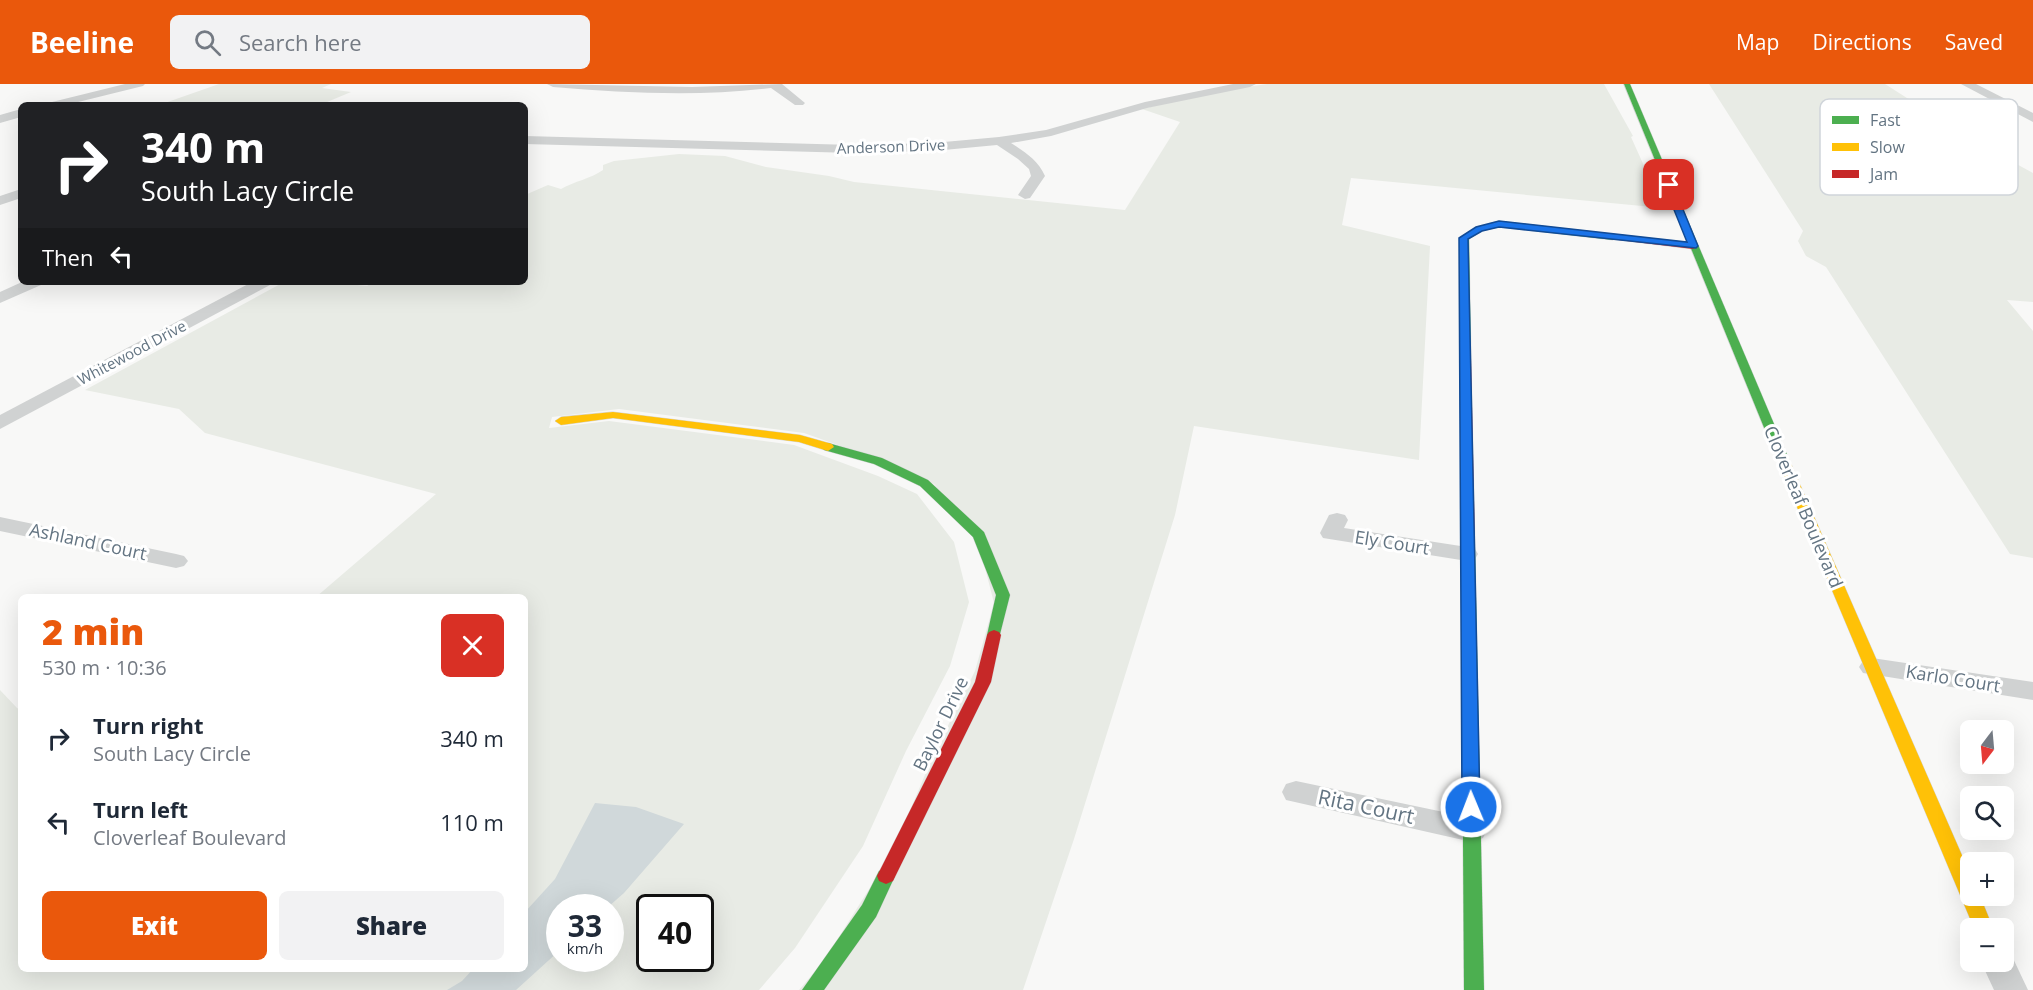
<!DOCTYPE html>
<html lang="en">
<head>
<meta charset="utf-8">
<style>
	:root { --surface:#fff; --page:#f2f2f3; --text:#1f2937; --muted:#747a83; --accent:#ea580c }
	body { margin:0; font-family:"Open Sans",sans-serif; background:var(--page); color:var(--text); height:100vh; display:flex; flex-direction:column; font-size:22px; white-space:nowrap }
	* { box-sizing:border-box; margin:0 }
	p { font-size:20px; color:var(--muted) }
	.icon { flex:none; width:33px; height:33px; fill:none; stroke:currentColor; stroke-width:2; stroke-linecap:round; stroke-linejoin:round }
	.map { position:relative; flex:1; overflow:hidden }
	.side { position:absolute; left:18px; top:510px; width:510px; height:378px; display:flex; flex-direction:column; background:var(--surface); border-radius:9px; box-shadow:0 6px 24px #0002 }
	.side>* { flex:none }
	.hud { position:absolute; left:18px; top:18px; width:510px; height:183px; border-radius:9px; box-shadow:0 6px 24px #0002; background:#202124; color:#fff; overflow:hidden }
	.needle { width:39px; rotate:196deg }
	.controls { position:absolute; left:1960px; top:636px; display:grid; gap:12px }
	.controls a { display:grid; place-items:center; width:54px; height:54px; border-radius:9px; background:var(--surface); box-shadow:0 6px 24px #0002; font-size:30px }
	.speed { position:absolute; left:546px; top:810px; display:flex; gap:12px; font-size:30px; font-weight:700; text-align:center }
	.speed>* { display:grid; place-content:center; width:78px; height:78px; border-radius:50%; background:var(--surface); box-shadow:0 6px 24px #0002; line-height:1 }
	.speed small { font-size:15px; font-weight:400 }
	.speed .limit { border:3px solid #111; border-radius:9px; background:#fff; color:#111 }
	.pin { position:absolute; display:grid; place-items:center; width:51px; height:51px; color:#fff; margin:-26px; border-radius:12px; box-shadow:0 3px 9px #0006 }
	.me { position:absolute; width:66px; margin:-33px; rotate:359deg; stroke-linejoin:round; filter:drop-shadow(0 0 4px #0008) }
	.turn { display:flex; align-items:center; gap:21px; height:126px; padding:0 24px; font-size:27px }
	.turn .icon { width:78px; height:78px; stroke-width:2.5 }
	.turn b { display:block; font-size:42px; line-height:51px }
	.then { display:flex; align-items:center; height:57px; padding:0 24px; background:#0003; gap:12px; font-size:22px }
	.round { display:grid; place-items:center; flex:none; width:63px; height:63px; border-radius:9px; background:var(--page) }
	.headline { display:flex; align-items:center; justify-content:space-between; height:102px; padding:0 24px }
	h1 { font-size:36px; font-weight:800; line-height:45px; color:var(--accent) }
	.button { display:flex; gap:12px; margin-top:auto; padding:12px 24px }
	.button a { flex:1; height:69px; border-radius:9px; background:var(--accent); color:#fff; font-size:24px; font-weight:800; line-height:69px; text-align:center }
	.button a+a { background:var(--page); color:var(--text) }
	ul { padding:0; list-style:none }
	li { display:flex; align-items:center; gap:18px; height:84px; padding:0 24px }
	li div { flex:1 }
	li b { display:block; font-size:22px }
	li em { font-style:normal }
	header { display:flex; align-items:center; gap:36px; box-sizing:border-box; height:84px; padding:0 30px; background:var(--accent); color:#fff }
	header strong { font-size:28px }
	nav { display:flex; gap:33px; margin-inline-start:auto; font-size:21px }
	.search { width:420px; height:54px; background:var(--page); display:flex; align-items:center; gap:15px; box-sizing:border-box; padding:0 21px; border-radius:9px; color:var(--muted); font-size:22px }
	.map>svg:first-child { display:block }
</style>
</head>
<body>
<header>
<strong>Beeline</strong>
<div class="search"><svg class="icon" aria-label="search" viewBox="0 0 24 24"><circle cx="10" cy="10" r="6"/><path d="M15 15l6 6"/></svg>Search here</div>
<nav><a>Map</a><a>Directions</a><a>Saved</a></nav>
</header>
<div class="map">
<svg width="2033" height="906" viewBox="0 0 2033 906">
	<rect width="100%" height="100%" fill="#f8f8f7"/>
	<!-- green -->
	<g fill="#e8ebe5" fill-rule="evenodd">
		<path d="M219,0H331L322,4L351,8L320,21H159Z"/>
		<path d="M1267,0H1604L1633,52L1631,53L1663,124L1351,94L1342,141L1430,162L1419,376L1194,342L1175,431L1074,755L1023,906H799L823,878L892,769L933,672L975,587L994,519L977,453L934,400L891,380L804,349L619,325L552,333L549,344L609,337L794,361L878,392L917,410L954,458L969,518L950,582L906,667L863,762L795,864L759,906H0V606L17,624L21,626V885H525V513H316L436,410L205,349L179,325L85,306L284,198H327L367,202L373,198H525V111L548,101L561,105C575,97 590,95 603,86V81L614,77L679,70L725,72L766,83L829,92L854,98L1125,126L1180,38L1142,25L1213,8ZM560,824H610V874H560ZM650,824H700V874H650Z"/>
		<path d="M1709,0H1885L1976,58L2033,89V218L2007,216L2033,247V474L2010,470L1826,183L1806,172L1798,157L1803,147Z"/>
	</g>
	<!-- water -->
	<path fill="#d0d8da" d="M595,719L636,723L684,740L624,809L608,823L560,824L559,867L516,906H447L462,897L473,885H525V828L555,795Z"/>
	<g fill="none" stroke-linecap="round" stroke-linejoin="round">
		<defs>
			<g id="fast">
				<path d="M1624,0H1630L1788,373L1786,376L1782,377L1776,373Z"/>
				<path d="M1499,137L1613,150L1617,153L1613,156L1499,143L1482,147L1469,155L1471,275L1470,277H1462L1460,154L1476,143Z"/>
				<path d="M828,359L882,374L928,396L984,448L1010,511L999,554H989L987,551L996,511L973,453L920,402L874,380L824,366L822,363L824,360Z"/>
				<path d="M1468,458L1475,462L1484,906H1464L1461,462Z"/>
				<path d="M886,784L893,787L895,792L876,833L824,906H802L862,821L879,787Z"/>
			</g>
			<g id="slow">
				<path d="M613,328L800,351L832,360L834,363L828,367L799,358L613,334L561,341L555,337L561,333Z"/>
				<path d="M1782,369L1788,373L1971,792V812H1980L1993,844H1974L1776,373Z"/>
			</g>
			<g id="jam">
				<path d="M1613,150L1693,159L1698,162L1693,165L1610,155V151Z"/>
				<path d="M1466,272L1471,275L1475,462L1468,466L1461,462V275Z"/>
				<path d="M994,546L999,548L1001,551L991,598L893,797L886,800L879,797L877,792L975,598L987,551L989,548Z"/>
			</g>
		</defs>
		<!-- fast casing -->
		<use href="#fast" stroke="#d5d6d7" stroke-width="1"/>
		<!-- slow casing -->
		<use href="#slow" stroke="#d5d6d7" stroke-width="1"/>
		<!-- jam casing -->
		<use href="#jam" stroke="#d5d6d7" stroke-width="1"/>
		<!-- street -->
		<g fill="#d0d2d2" fill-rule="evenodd">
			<path d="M125,0H145L143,2L66,21H46L48,19Z"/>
			<path d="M547,0L692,3L782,0L805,19L803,21H795L771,4C698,13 626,9 553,3Z"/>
			<path d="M1233,0H1256L1250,3L1147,24L1051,52L1011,59C1025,68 1038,76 1045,92L1030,114L1025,115L1018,111L1031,92L1029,85L1018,75L997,61L933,67L853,69L525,60V52L853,61L933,59L999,53L1046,46L1145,18Z"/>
			<path d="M1961,0H1976L2033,29V38Z"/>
			<path d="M21,25V33L0,39V31Z"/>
			<path d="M21,105V114L0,121V112Z"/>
			<path d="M22,198H43L41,201L0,219V208Z"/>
			<path d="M252,198H272L270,201L0,345V331Z"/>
			<path d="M1337,429L1345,431L1348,436L1344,444L1467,463L1475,465L1478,470L1475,475L1467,477L1323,454L1320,449L1329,431Z"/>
			<path d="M0,433L176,470L184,472L188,477L184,482L176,484L0,447Z"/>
			<path d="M1872,574L2033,598V616L1863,589L1859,583L1863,577Z"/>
			<path d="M1296,697L1472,734L1483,738L1487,746L1483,754L1472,758L1286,716L1282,708L1286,700Z"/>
			<path d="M2004,866L2010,868L2028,906H1994L1981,878H2004Z"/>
		</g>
		<!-- fast -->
		<use href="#fast" fill="#4caf50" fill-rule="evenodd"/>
		<!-- slow -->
		<use href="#slow" fill="#ffc107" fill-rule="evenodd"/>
		<!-- jam -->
		<use href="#jam" fill="#c62828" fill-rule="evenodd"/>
	</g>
	<!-- route -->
	<path fill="#1a73e8" stroke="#114b97" stroke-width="1.5" d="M1669,99L1673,101L1698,162L1696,164L1499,143L1482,147L1468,155L1480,723L1478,728L1471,730L1465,728L1462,723L1459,154L1476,143L1499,137L1687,158L1664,101Z"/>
	<g text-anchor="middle" stroke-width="6" stroke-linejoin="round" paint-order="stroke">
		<!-- far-street labels -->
		<g font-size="15" fill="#637482" stroke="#fff">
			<text transform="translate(891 63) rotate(-2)" y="5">Anderson Drive</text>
			<text transform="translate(132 269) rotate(-28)" y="5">Whitewood Drive</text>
		</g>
		<!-- street labels -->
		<g font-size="18" fill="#637482" stroke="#fff">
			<text transform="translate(1803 423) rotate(67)" y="6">Cloverleaf Boulevard</text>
			<text transform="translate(88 458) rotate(12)" y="6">Ashland Court</text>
			<text transform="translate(1392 459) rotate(9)" y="6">Ely Court</text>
			<text transform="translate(1953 595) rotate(9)" y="6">Karlo Court</text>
			<text transform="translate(941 640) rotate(-64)" y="6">Baylor Drive</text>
		</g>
		<!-- near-street labels -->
		<g font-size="21" fill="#637482" stroke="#fff">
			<text transform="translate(1366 723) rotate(12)" y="7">Rita Court</text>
		</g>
	</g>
	<!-- legend -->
	<rect x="1820" y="15" width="198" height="96" rx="9" fill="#fff" stroke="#d0d5da" stroke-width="1.5"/>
	<rect x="1832" y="32" width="27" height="8" fill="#4caf50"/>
	<rect x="1832" y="59" width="27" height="8" fill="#ffc107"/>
	<rect x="1832" y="86" width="27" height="8" fill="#c62828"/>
	<g font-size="16" fill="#637482">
		<text x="1870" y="42">Fast</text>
		<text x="1870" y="69">Slow</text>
		<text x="1870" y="96">Jam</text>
	</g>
</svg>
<div class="controls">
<a><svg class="needle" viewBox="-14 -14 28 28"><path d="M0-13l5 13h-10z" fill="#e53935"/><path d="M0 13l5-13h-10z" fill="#747a83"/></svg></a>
<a><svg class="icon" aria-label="search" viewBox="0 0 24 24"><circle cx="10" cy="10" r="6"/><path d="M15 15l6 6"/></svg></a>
<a>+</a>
<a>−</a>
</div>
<div class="speed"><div>33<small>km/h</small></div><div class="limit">40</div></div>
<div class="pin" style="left:1669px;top:101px;background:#d93025"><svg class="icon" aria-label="arrive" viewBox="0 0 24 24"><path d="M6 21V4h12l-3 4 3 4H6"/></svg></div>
<svg class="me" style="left:1471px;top:723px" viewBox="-20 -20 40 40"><circle r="17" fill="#1a73e8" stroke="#fff" stroke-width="3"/><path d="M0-11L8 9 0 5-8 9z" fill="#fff"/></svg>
<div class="hud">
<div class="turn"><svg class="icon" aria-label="right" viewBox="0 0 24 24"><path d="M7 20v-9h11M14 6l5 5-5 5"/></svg><div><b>340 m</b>South Lacy Circle</div></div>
<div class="then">Then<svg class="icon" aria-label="left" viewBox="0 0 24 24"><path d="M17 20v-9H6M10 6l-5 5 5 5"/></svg></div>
</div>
<section class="side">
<div class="headline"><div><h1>2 min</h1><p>530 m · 10:36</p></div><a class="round" style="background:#d93025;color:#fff"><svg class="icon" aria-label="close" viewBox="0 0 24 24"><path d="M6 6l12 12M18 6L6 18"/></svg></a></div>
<ul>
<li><svg class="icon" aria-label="right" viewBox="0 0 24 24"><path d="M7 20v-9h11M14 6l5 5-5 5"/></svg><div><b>Turn right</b><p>South Lacy Circle</p></div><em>340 m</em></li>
<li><svg class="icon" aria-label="left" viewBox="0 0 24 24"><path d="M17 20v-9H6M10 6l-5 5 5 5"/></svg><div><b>Turn left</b><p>Cloverleaf Boulevard</p></div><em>110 m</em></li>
</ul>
<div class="button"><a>Exit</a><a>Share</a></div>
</section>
</div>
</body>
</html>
